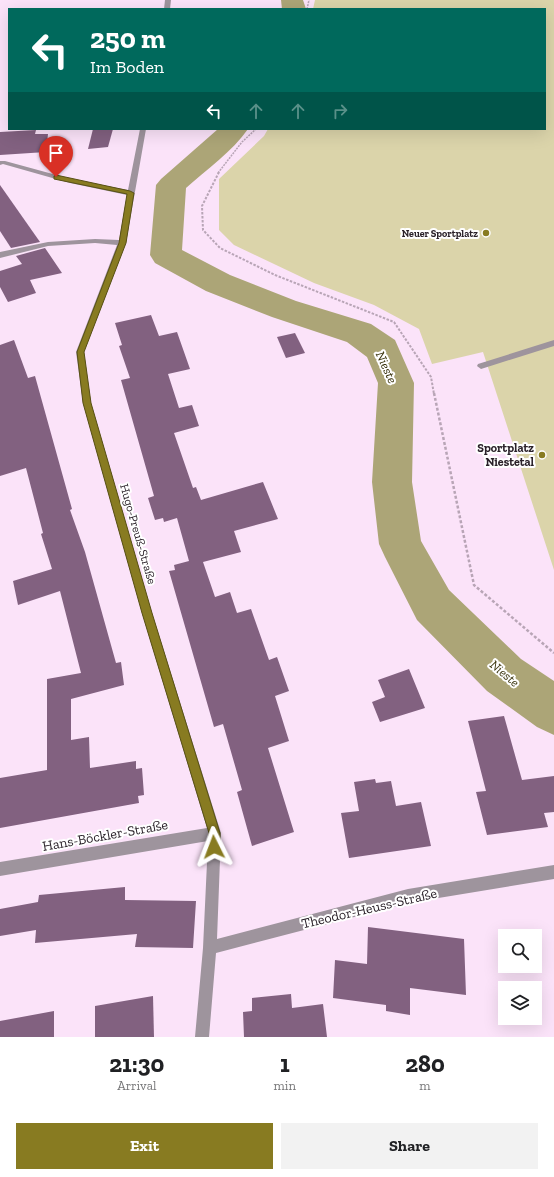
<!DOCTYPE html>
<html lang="en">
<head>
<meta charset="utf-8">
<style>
	:root { --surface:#fff; --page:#f2f2f2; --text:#202124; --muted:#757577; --accent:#887b21 }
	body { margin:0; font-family:"Zilla Slab",serif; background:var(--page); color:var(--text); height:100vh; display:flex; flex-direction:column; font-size:15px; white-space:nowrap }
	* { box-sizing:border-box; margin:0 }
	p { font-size:13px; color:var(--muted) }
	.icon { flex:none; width:22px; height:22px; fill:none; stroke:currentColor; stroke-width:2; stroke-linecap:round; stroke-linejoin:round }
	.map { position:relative; height:1037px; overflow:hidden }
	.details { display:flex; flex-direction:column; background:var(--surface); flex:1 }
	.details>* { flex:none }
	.banner { position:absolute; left:8px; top:8px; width:538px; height:122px; border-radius:0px; box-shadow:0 4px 16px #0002; background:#00695c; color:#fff; overflow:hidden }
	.buttons { position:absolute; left:498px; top:929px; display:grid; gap:8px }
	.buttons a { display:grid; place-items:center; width:44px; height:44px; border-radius:0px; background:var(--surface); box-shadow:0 4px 16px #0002; font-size:20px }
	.pin { position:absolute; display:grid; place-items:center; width:34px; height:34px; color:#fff; margin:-41px -17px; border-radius:50% 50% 50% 0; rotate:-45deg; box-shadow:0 0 4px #0007 }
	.pin .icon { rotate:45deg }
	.me { position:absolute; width:44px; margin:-22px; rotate:357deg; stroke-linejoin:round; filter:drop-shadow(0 0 3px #0008) }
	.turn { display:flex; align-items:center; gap:14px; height:84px; padding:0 16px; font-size:18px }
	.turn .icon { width:52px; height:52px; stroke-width:2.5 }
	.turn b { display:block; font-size:28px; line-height:34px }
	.lanes { display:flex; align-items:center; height:38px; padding:0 16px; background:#0003; justify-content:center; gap:20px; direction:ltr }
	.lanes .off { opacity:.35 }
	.eta { display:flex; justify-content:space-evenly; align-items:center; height:68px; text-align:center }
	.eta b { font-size:24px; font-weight:700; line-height:28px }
	.cta { display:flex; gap:8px; margin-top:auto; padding:8px 16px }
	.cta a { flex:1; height:46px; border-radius:0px; background:var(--accent); color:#fff; font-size:16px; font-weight:700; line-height:46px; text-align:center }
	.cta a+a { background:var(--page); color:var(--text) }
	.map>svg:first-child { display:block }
</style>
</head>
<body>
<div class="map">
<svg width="554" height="1037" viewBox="0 0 554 1037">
	<rect width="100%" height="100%" fill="#fbe3f9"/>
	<!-- green -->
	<path fill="#dbd4aa" d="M315,0H554V570L483,352L432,364L419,329L374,305L314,283L234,245L219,230V179L264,136L268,129H545V9H313Z"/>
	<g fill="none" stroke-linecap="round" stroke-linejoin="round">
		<!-- river -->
		<g fill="#aca577" fill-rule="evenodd">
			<path d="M281,0H303L306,9H282Z"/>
			<path d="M218,129H248C233,151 206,170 186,188L182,250L230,275L296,301L371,324L395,340L414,383L412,482L421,541L449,590L521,659L554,681V735L537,727L487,691L417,620L385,557L379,544L372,482L378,383L367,357L347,342L272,317L206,291L155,263L150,255L156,185L161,179Z"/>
		</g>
	</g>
	<!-- building -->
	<g fill="#826180">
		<path d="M93,129H113L108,147L88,149Z"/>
		<path d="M36,130L35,134H48L46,152L0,155V132Z"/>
		<path d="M0,185L40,242L11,248L0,231Z"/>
		<path d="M45,248L62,273L30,280L36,293L8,302L0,287V271L22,264L16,256Z"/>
		<path d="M151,315L159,336L177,332L190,369L168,374L179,408L192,405L199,426L174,433L193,488L196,487L201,500L263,482L278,519L234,531L241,552L203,562L215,597L230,592L237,613L251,609L269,660L277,657L289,691L275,696L289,741L268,748L294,832L252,846L237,792L242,790L223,724L214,727L169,571L175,570L174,565L189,561L177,518L164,522L163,518L155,520L148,498L154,496L121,380L130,378L119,346L122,345L115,323Z"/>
		<path d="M295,333L305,353L286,358L277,337Z"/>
		<path d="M14,340L28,378L35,376L72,509L70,510L85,552L116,663L121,662L124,685L71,699V740L89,737L90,768L136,761V769L142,768L144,795L138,796L139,803L0,828V778L47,770V679L81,673L60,591L18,605L13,581L52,569L41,534L43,533L26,468L0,476V345Z"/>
		<path d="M409,669L425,708L380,722L372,702L385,697L378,680Z"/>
		<path d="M504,716L522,780L554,776V812L544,813L548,827L487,835L476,792L486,791L468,721Z"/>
		<path d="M375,779L376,783L391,781L396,806L421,802L431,846L349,858L341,813L359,811L354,782Z"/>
		<path d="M125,887V900L196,901L193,948L135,947L137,934L35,943L36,930L0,936V909L38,902L39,895Z"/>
		<path d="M368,927L464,939L466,995L410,988V1015L386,1011V1005L333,998L335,960L367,964Z"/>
		<path d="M291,994L292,1008L323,1004L327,1037H244L243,1012L252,1011V998Z"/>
		<path d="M153,996L154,1037H95V1006Z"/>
		<path d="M54,1011V1037H0V1021Z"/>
	</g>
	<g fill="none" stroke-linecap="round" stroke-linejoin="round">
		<!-- path-far2 -->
		<g stroke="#b8a5b6" stroke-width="1.5" stroke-dasharray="2 1" stroke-linecap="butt">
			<path d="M307,9L309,0"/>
			<path d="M218,173L242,142L256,129"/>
		</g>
		<!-- path-far1 -->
		<path stroke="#b8a5b6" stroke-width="2" stroke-dasharray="2.5 1.5" stroke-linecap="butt" d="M219,172L202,206L203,230L220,248L275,275L394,322L431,377L434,394"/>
		<!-- path -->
		<path stroke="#b8a5b6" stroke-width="2.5" stroke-dasharray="3 2" stroke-linecap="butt" d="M434,393L474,585L554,653"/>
		<!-- lane -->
		<path fill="#9e949d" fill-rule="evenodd" d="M554,340V346L481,369L477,366L478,364Z"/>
		<!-- street -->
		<g fill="#9e949d" fill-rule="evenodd">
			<path d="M165,0H171L170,9H164Z"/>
			<path d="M140,129H146L126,243L84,352L91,403L152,613L221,833L217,939L408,889L554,865V879L408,903L216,953L209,1037H195L203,948L208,841L0,876V862L207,828L142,613L83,403L76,352L117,245L95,243L48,246L0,258V252L48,242L95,239L119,240L127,195L70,183L3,164L0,165V161H5L71,179L128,190Z"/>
		</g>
	</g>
	<!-- route -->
	<path fill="#887b21" stroke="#585015" d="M56,175L130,191L134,193L126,243L84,352L91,403L152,613L220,833V847L218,851L214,853L210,851L208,847L209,833L142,613L83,403L77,352L119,243L127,194L54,179V176Z"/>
	<!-- markers -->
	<g fill="#887b21" stroke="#fff" stroke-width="1.5">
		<circle cx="486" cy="233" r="4"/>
		<circle cx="542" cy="455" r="4"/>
	</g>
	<g text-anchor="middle" stroke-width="4" stroke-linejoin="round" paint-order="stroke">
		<!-- far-poi labels -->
		<g font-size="10" font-weight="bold" fill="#2a2129" stroke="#fff" text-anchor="end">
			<text x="478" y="237">Neuer Sportplatz</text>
		</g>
		<!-- poi labels -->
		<g font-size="12" font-weight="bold" fill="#2a2129" stroke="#fff" text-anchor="end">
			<text x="534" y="452">Sportplatz<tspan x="534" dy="14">Niestetal</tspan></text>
		</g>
		<!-- street labels -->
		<g font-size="12" fill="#2a2129" stroke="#fff">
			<text transform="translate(138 534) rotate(74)" y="4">Hugo-Preuß-Straße</text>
		</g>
		<!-- water labels -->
		<g font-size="13" font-style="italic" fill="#352f08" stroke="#fff">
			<text transform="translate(387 367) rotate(66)" y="5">Nieste</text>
			<text transform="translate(505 673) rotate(40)" y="5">Nieste</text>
		</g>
		<!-- near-street labels -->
		<g font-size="14" fill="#2a2129" stroke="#fff">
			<text transform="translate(105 835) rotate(-10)" y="5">Hans-Böckler-Straße</text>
			<text transform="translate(369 908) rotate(-13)" y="5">Theodor-Heuss-Straße</text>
		</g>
	</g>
</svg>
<div class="buttons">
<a><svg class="icon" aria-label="search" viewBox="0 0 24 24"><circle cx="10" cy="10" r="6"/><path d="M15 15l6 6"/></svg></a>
<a><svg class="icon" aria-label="layers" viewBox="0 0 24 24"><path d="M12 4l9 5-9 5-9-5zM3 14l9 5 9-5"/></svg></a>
</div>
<div class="pin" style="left:56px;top:177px;background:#d93025"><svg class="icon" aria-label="arrive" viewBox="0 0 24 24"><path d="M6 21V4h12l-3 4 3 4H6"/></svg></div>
<svg class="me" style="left:214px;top:847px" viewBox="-20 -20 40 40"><path d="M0-17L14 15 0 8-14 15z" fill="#887b21" stroke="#fff" stroke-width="4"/></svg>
<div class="banner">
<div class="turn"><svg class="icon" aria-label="left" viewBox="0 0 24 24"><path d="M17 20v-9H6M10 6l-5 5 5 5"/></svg><div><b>250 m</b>Im Boden</div></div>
<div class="lanes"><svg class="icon" aria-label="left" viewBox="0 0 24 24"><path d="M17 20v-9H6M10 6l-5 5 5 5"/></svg><svg class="icon off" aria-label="ahead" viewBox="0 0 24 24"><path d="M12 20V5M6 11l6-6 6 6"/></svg><svg class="icon off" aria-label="ahead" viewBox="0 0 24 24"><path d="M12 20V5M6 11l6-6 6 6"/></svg><svg class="icon off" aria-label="right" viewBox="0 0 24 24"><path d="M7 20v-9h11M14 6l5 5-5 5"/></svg></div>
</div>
</div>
<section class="details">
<div class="eta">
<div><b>21:30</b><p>Arrival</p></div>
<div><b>1</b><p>min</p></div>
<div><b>280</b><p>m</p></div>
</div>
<div class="cta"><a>Exit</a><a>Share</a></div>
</section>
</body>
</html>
